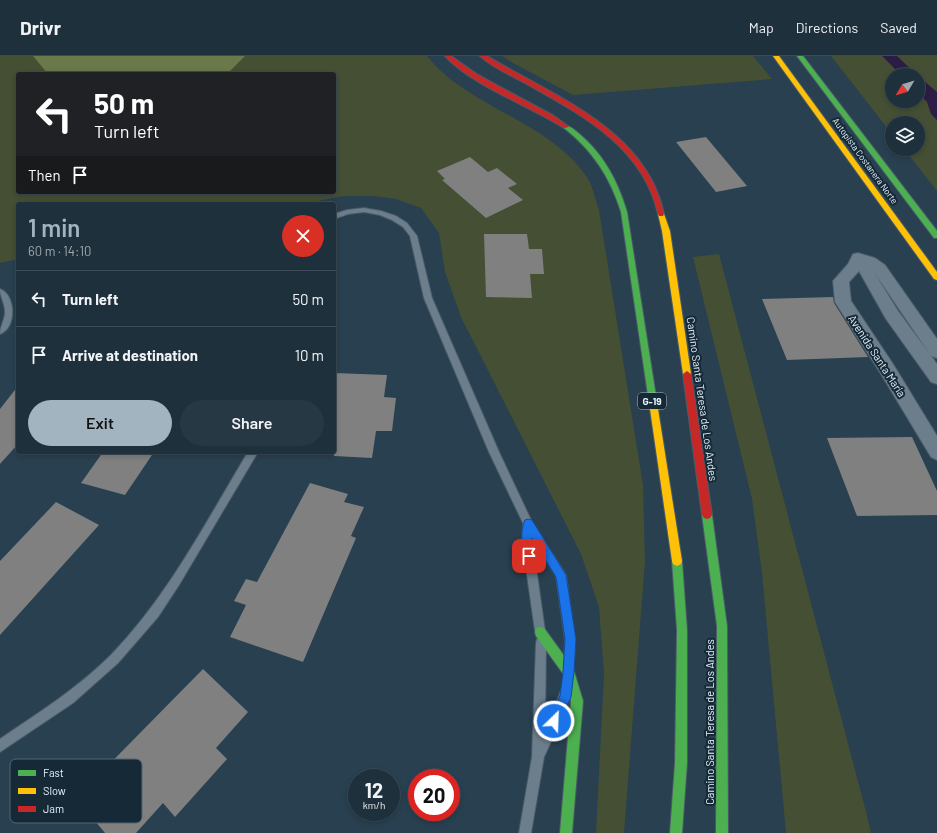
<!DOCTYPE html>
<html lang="en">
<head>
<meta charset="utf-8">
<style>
	:root { --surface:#1e303c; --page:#263843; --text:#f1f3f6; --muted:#a1a9af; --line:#3c4b56; --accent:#a2b4c0 }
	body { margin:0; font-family:Barlow,sans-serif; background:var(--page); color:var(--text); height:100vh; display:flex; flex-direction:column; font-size:15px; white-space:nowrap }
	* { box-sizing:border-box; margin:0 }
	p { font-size:13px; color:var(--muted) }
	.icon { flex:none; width:22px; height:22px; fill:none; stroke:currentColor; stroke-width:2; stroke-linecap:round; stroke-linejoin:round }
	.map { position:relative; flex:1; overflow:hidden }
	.drawer { position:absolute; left:16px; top:146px; width:320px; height:252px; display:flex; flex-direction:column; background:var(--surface); border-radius:4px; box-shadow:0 2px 6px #0003,0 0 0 1px var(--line) }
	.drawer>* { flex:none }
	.top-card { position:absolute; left:16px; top:16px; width:320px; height:122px; border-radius:4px; box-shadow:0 2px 6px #0003,0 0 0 1px var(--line); background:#202124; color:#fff; overflow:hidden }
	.needle { width:26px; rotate:232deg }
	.tools { position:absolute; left:885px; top:12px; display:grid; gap:8px }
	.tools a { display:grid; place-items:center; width:40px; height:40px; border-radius:50%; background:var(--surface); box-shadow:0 2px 6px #0003,0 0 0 1px var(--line); font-size:20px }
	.speed { position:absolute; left:348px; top:713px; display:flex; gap:8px; font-size:20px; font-weight:700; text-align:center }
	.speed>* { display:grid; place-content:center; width:52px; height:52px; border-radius:50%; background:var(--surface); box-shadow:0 2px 6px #0003,0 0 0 1px var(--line); line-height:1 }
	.speed small { font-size:10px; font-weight:400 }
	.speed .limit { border:6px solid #d22; background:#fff; color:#111 }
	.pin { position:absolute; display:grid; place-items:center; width:34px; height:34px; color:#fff; margin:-17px; border-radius:8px; box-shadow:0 2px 6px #0006 }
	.me { position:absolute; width:44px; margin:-22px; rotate:24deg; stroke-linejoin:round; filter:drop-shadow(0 0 3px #0008) }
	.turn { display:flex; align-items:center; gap:14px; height:84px; padding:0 12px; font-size:18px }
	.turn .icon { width:52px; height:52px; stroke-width:2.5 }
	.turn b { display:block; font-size:28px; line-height:34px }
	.then { display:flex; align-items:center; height:38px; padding:0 12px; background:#0003; gap:8px; font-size:15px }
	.round { display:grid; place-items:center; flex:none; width:42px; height:42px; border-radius:21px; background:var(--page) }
	.summary { display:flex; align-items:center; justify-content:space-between; height:68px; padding:0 12px }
	h1 { font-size:24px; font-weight:600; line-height:30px; color:var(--accent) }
	.action { display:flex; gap:8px; margin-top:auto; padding:8px 12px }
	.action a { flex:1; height:46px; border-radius:24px; background:var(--accent); color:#111; font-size:16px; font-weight:600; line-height:46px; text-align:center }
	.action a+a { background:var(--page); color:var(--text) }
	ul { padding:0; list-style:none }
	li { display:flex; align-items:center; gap:12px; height:56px; padding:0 12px; border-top:1px solid var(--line) }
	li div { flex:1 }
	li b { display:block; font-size:15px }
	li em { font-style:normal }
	header { display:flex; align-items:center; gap:24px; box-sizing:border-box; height:56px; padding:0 20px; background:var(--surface); border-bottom:1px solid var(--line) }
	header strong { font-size:19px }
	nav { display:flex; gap:22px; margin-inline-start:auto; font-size:14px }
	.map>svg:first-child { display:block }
</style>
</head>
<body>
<header>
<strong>Drivr</strong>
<nav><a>Map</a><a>Directions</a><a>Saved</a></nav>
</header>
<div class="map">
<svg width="937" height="777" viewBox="0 0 937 777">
	<rect width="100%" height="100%" fill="#284050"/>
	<!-- green -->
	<g fill="#444f34" fill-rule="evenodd">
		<path d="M0,0H427C468,51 545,64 584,117C592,126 595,142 599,154L643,429L645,505L624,777H596L604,618L599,551L581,498L461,261L445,216L439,177L421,152L396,143L373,140H343L302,148H18V203L0,207ZM18,18H334V136H18Z"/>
		<path d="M502,0H753L772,23L573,39L513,7Z"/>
		<path d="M831,0H937V135L904,93H918V67H892V78ZM892,19H918V45H892Z"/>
		<path d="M719,198L865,752L871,777H786L762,517L752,443L693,201Z"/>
	</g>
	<!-- forest -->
	<path fill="#69794a" d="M33,0H245L227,18H48Z"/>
	<!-- water -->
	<g fill="#2c1c46">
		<path d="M882,0H897L917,19H901Z"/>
		<path d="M918,20L937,36V64L931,58L927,46L918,36Z"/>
	</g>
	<!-- building -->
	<g fill="#7f807f">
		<path d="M706,81L747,130L716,136L676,86Z"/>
		<path d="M470,101L488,116L497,112L517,128L508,132L523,144L486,162L442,124L445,123L437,115Z"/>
		<path d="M484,178H527L529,193H542L544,218H530L532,242L486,241Z"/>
		<path d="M833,241L834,247L868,301L787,304L762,243Z"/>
		<path d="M334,317L387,319L384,341L396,342L392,375H376L372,402L334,400Z"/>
		<path d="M18,330V388L0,408V353Z"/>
		<path d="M912,381L937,435V459L857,460L827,382Z"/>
		<path d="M103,396H154L125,439L81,427Z"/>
		<path d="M310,427L348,438L344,446L364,451L351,480L356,482L303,606L230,581L246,549L234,545L246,523L257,526Z"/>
		<path d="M56,446L99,469L0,579V505Z"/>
		<path d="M203,613L248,656L216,692L227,703L175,761L163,747L136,777H105L76,742Z"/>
	</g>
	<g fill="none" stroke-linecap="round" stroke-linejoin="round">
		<defs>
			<g id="lane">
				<path d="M364,152L381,155L396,160L407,167L417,180L432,242L499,396L531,464L566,519L575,583L574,606L573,610L569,611L565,610L564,606L565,583L556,520L532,482L545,575L544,579L540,580L536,579L535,575L522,484L523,467L489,396L424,242L410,180L403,171L392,164L380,159L364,156L348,158L334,163V158L347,154Z"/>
				<path d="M0,233C16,239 17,272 0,278C0,270 5,264 5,256C5,247 0,241 0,233Z"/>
				<path d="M248,396H258L179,529L158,561L118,607L73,647L0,696V683C38,657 78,632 111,599C168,540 206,466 248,396Z"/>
				<path d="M541,582L545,583L546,587L545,673L559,640L562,631L566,629L570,631L572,635L571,641L544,701L531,777H519L532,701L536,587L537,583Z"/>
			</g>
			<path id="street" d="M858,197L875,202L885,209L937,283V302L931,300L874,216L898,255L937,308V328L931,326L886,263L859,215L849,226L851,245L893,308L937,380V404L931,401L881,318L835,246L833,225L848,208L853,198Z"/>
			<g id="fast">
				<path d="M797,0H803L937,175V182H934Z"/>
				<path d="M564,70C569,69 573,73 577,76C603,97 618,125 627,156L658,353L657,355H651L650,353L621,156C610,121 593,95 564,72Z"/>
				<path d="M707,455L710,456L712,459L727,570L728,777H716L717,570L702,459L704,456Z"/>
				<path d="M677,500L681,502L682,505L687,574V707L682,777H670L675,707L677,574L672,505L673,502Z"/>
				<path d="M540,571L544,572L573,612L583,645L572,777H560L571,645L564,619L536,580L535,576L536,572Z"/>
			</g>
			<g id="slow">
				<path d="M773,0H779L937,216V224L934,223Z"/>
				<path d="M659,156H663L664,158L670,175L691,318L687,321L683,318L662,175L658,158Z"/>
				<path d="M654,349L657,351L658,353L682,505L681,508L677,510L673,508L672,505L650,353L651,351Z"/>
			</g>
			<g id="jam">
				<path d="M445,0H451L478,19L554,60L569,71L564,72C528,49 473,30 445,0Z"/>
				<path d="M480,0H487C553,40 646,73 664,158L663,160H659L658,158C643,90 580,58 525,27C510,19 492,11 480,0Z"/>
				<path d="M687,315L691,318L712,459L710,462L707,463L704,462L702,459L683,318Z"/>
			</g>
		</defs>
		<!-- lane casing -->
		<use href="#lane" stroke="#4a5b67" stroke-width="2"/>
		<!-- street casing -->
		<use href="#street" stroke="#4a5b67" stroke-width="2"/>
		<!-- fast casing -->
		<use href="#fast" stroke="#4a5b67" stroke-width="2"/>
		<!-- slow casing -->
		<use href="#slow" stroke="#4a5b67" stroke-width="2"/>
		<!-- jam casing -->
		<use href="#jam" stroke="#4a5b67" stroke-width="2"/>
		<!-- lane -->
		<use href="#lane" fill="#6c7e8c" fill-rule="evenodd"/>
		<!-- street -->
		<use href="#street" fill="#6c7e8c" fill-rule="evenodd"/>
		<!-- fast -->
		<use href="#fast" fill="#4caf50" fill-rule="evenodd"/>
		<!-- slow -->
		<use href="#slow" fill="#ffc107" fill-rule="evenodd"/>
		<!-- jam -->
		<use href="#jam" fill="#c62828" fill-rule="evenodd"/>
	</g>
	<!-- route -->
	<path fill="#1a73e8" stroke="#114b97" d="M528,463L532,464L566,519L576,583L574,616L571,641L558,669L554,671L550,669L548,665L560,640L563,616L565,583L556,521L532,482L534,500L533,503L529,505L526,503C521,493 520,474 525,464Z"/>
	<g text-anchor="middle" stroke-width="4" stroke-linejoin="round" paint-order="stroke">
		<!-- far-street labels -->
		<g font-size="9" fill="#e3f2fd" stroke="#162936">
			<text transform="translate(865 105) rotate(54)" y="3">Autopista Costanera Norte</text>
		</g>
		<!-- shield labels -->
		<rect fill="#162936" stroke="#a6b6c1" stroke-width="1" x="638" y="337" width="28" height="16" rx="3"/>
		<g font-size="10" font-weight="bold" fill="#e3f2fd">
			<text x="652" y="349">G-19</text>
		</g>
		<!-- street labels -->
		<g font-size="11" fill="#e3f2fd" stroke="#162936">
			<text transform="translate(877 300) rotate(57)" y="4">Avenida Santa María</text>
			<text transform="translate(702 343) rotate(82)" y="4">Camino Santa Teresa de Los Andes</text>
			<text transform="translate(710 666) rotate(-90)" y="4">Camino Santa Teresa de Los Andes</text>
		</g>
	</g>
	<!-- legend -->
	<rect x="10" y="703" width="132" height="64" rx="6" fill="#162936" stroke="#546572" stroke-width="1"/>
	<rect x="18" y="714" width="18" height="6" fill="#4caf50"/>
	<rect x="18" y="732" width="18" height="6" fill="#ffc107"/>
	<rect x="18" y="750" width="18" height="6" fill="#c62828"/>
	<g font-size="11" fill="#e3f2fd">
		<text x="43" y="721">Fast</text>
		<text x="43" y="739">Slow</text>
		<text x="43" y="757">Jam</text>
	</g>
</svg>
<div class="tools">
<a><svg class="needle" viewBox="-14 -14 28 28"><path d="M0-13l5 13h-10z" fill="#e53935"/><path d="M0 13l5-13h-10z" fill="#a1a9af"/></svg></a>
<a><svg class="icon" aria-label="layers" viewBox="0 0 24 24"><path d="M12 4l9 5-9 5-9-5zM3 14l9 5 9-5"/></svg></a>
</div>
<div class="speed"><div>12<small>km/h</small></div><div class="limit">20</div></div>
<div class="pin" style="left:529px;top:500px;background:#d93025"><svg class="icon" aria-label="arrive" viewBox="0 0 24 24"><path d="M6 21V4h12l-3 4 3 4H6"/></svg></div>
<svg class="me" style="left:554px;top:665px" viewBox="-20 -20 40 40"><circle r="17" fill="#1a73e8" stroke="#fff" stroke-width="3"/><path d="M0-11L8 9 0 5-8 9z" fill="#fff"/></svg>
<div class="top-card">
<div class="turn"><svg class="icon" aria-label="left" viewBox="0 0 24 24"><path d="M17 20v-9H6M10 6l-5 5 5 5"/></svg><div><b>50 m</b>Turn left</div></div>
<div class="then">Then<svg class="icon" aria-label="arrive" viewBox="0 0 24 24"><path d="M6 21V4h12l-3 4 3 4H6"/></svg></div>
</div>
<section class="drawer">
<div class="summary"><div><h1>1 min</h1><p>60 m · 14:10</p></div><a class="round" style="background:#d93025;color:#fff"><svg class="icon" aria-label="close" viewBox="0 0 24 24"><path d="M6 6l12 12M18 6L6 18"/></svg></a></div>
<ul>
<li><svg class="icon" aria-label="left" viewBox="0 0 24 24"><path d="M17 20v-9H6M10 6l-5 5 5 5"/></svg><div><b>Turn left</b></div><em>50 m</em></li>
<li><svg class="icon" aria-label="arrive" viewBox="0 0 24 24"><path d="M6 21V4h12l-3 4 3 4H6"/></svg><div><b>Arrive at destination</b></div><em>10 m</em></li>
</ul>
<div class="action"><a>Exit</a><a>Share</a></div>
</section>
</div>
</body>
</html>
